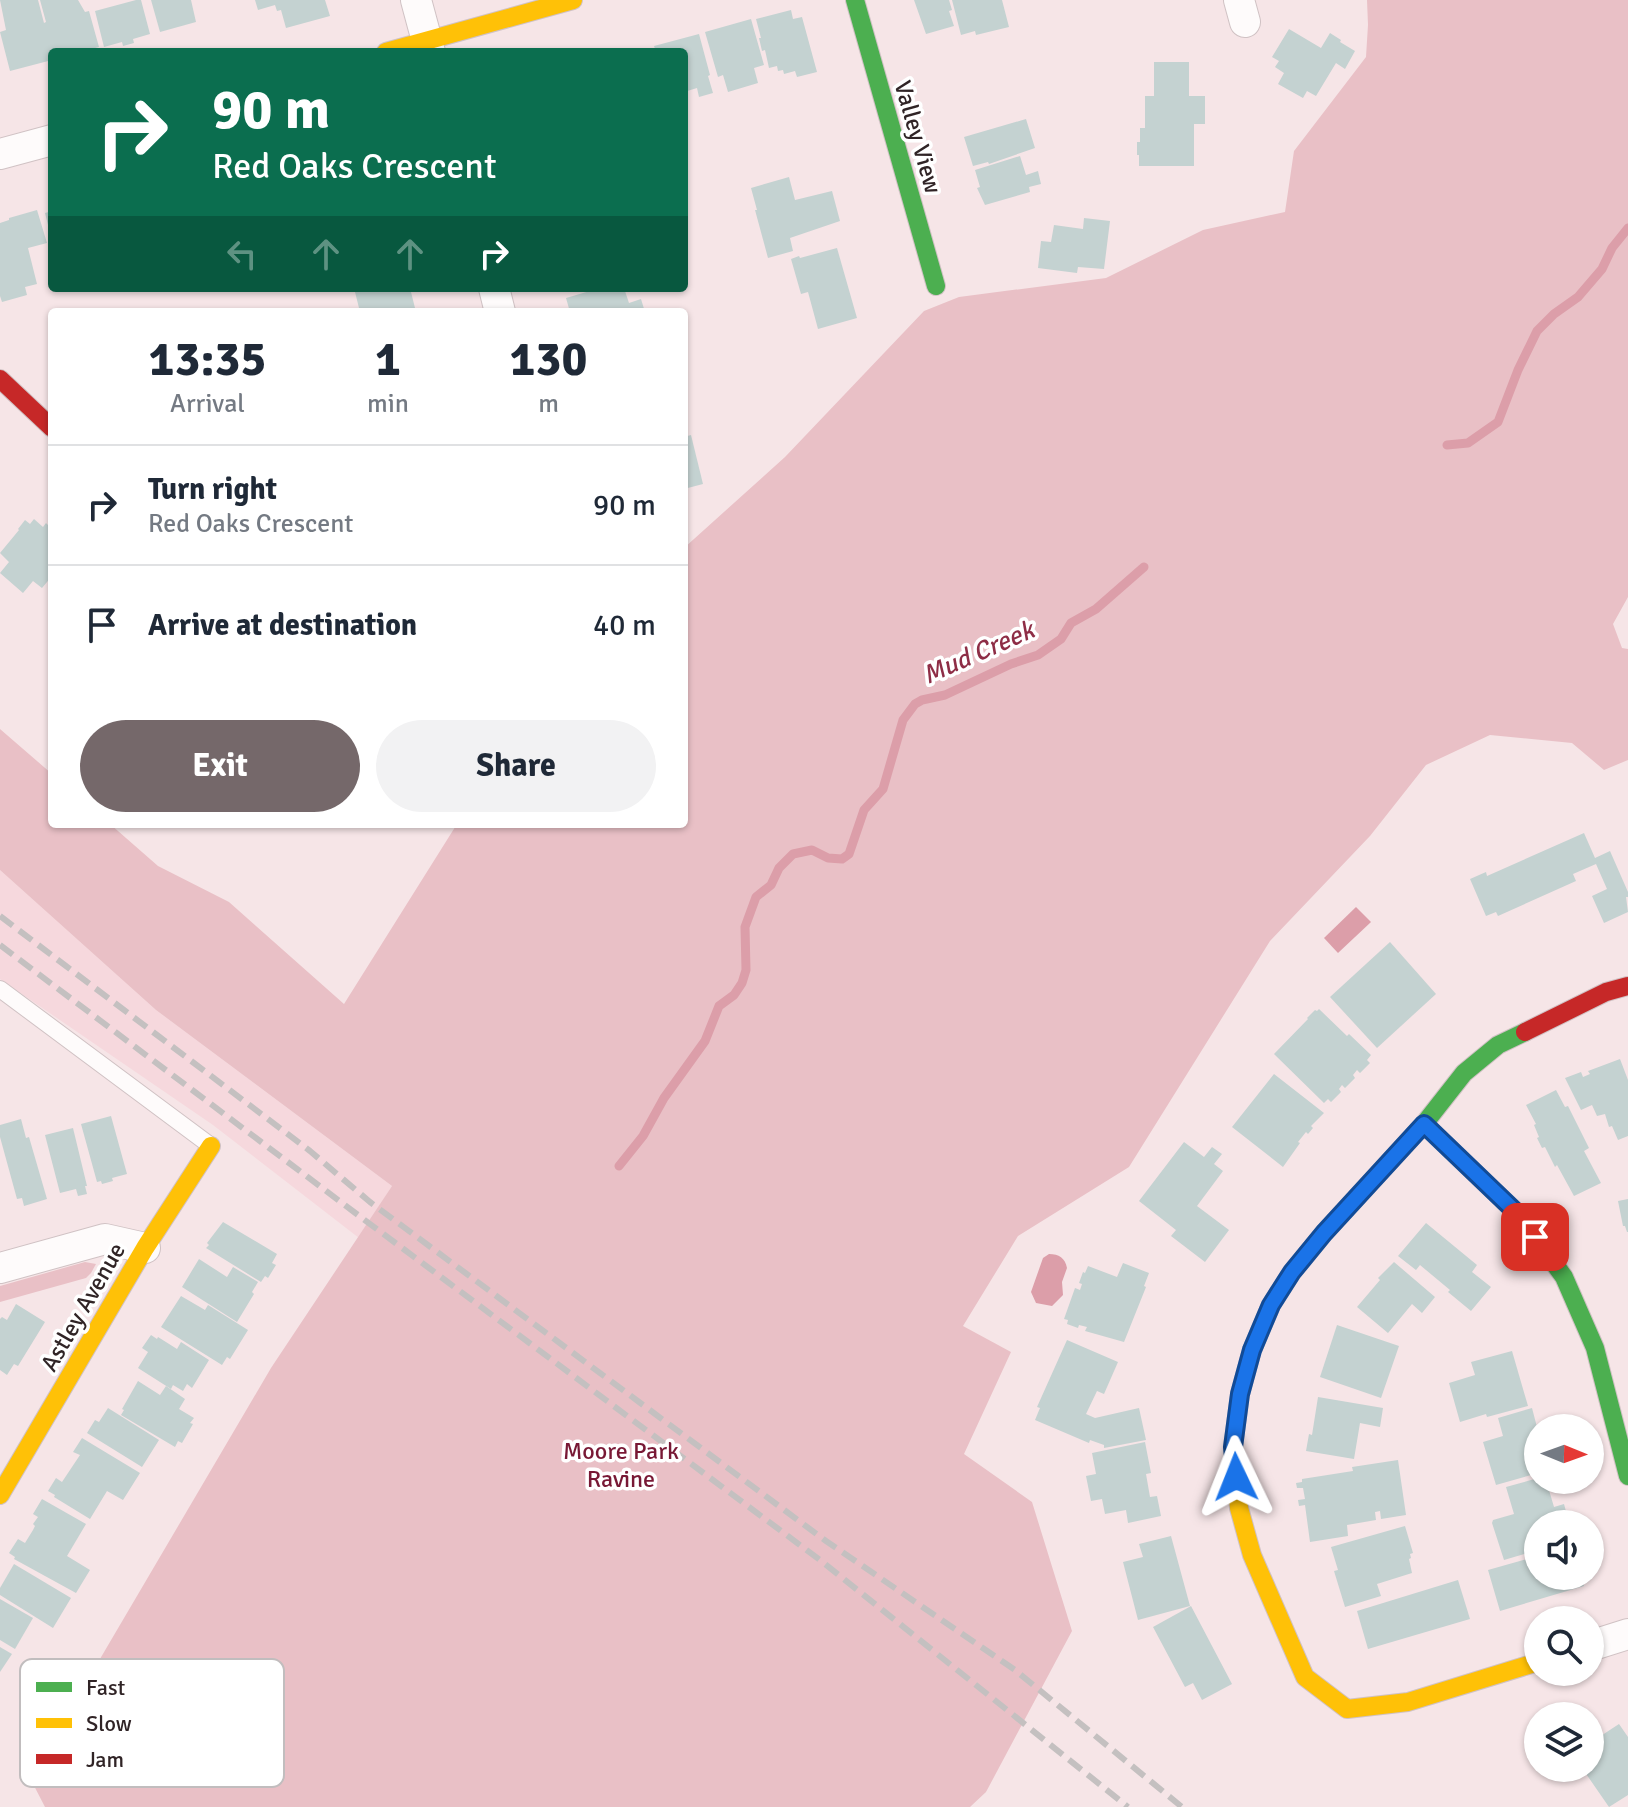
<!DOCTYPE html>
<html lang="en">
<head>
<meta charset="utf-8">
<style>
	:root { --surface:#fff; --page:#f2f2f3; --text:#1f2937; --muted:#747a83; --line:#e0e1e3; --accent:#75686a }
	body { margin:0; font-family:Signika,sans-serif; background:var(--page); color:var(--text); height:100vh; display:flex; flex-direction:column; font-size:30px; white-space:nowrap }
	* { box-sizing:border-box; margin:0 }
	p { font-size:26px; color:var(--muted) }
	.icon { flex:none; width:44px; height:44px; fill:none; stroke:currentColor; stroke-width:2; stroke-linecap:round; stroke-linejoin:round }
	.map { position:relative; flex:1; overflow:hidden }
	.panel { position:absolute; left:48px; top:308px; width:640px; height:520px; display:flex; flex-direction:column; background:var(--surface); border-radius:8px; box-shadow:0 2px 6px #0004 }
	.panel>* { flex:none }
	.guide { position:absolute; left:48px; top:48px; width:640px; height:244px; border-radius:8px; box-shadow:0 2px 6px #0004; background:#0b6e4f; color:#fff; overflow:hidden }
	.needle { width:52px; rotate:91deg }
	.fabs { position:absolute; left:1524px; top:1414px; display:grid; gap:16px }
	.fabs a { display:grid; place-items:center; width:80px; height:80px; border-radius:50%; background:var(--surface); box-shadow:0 2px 6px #0004; font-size:40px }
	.pin { position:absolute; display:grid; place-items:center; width:68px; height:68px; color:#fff; margin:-34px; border-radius:16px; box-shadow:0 4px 12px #0006 }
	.me { position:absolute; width:88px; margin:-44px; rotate:358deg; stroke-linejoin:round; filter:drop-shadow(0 0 6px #0008) }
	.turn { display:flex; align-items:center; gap:28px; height:168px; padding:0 32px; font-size:36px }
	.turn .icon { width:104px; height:104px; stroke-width:2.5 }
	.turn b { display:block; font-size:56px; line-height:68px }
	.lanes { display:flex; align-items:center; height:76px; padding:0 32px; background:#0003; justify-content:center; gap:40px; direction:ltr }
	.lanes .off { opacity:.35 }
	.eta { display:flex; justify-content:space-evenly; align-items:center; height:136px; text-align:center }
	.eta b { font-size:48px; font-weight:800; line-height:56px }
	.cta { display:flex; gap:16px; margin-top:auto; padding:16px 32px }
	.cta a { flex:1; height:92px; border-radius:48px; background:var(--accent); color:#fff; font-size:32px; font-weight:800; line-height:92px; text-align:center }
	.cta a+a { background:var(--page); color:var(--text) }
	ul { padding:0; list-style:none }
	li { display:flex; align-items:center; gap:24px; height:120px; padding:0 32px; border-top:2px solid var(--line) }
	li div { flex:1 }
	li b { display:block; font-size:30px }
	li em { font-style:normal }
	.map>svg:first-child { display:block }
</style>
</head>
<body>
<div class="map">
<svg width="1628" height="1807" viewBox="0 0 1628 1807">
	<rect width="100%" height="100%" fill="#f6e5e7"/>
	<!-- built -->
	<path fill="#f6d8dd" d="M0,870L156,1010L392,1186L359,1238L213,1125L0,979Z"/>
	<!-- green -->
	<g fill="#e9c0c6">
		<path d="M1367,0H1628V597L1613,624L1622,648L1628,649V760L1604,770L1572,743L1490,735L1426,765L1370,836L1270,941L1129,1167L1018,1236L963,1326L1011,1352L964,1454L1032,1502L1072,1631L986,1792L970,1807H45L30,1778L271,1368L392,1186L156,1010L0,870V729L52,774V824H110L158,866L229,902L344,1004L457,824H684V548L785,457L924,311L959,297L1106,278L1203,230L1285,212L1294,151L1366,57L1368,25Z"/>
		<path d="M85,1262L96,1264L91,1273L86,1278L0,1302V1286Z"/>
	</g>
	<!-- water -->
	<g fill="#dc9ea9">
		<path d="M1356,907L1371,922L1338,953L1324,938Z"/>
		<path d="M1049,1254C1059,1254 1065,1258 1067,1268L1062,1282L1063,1295L1052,1306L1036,1303L1031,1292L1043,1258Z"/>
	</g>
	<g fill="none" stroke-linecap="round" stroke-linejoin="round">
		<!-- stream -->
		<g stroke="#dc9ea9" stroke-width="9">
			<path d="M1447,445L1468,443L1498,422L1518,370L1537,331L1554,314L1578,297L1602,269L1612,248L1628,228"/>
			<path d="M619,1166L643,1136L664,1098L705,1041L719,1006L734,995L742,983L746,970L745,927L756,897L771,885L779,868L793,854L812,850L828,858L842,859L849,854L864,810L883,789L903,720L915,704L922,700L945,695L1011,664L1038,655L1061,639L1071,623L1096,609L1144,567"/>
		</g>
	</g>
	<!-- building -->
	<g fill="#c4d2d1">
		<path d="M0,0H38L44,23L46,22L40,0H78L85,12L89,11L99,47L80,52H52V60L10,71L0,32L6,30Z"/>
		<path d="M136,0H141L150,34L133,39L134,43L123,46L122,42L104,47L95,11Z"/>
		<path d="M151,0H191L196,22L160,32Z"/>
		<path d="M255,0H325L330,16L286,28L281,10L277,11L275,5L258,10Z"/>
		<path d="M914,0H949L952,10L949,11L954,26L926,34Z"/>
		<path d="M952,0H1002L1009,27L976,35L975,31L961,35Z"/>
		<path d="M791,10L793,19L802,17L817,72L797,77L795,71L784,74L783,70L778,71L777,66L769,68L765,50L762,51L759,38H761L756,19Z"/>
		<path d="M751,19L764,65L754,68L758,83L728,92L723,75L718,77L705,32Z"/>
		<path d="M1289,29L1321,48L1330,33L1341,40L1340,42L1355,51L1345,69L1336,63L1316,96L1307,91L1303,98L1278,84L1284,73L1275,67L1279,61L1272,57Z"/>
		<path d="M699,34L710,75L708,76L713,93L699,97L697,88L684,92V52H656L654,46Z"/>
		<path d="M1154,62H1189V96H1205V124H1194V166H1139V155H1137V142H1140V128H1145V96H1154Z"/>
		<path d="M1026,119L1035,148L989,164L988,162L973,166L964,137Z"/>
		<path d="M1020,156L1026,175L1038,171L1041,184L1029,187L1030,192L985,205L977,188L980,187L975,170Z"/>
		<path d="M789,177L795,200L832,191L840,221L790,238L793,251L768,258L755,210H757L751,188Z"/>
		<path d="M37,210L47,243L28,248L37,284L25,287L27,295L2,302L0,296V223L9,220V218Z"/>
		<path d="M52,211V237H51L45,213Z"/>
		<path d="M1084,218L1110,221L1104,269L1078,267L1077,273L1038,268L1041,241L1051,242L1054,225L1083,229Z"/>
		<path d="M837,248L857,318L818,329L808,292L801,294L791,259L799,256L800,258Z"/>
		<path d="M369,288H410L416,312H360L355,292Z"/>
		<path d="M600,288H615L616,290L624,288L629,303L641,299L645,312H570L566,298Z"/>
		<path d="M691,435L703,484L684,489V437Z"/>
		<path d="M34,519L43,527L46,523L52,529V576L42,588L33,581L23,593L0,573L9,562L0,553L19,530L18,529L25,520L30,524Z"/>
		<path d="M1584,833L1595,858L1610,851L1628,892V897H1626L1628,912L1604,923L1592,896L1607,889L1596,864L1573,874L1576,881L1498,916L1496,912L1486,916L1470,879L1486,872L1487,876Z"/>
		<path d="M1390,942L1436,994L1377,1048L1330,997Z"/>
		<path d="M1319,1009L1347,1036L1349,1034L1371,1055L1367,1060L1370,1063L1360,1073L1357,1070L1353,1075L1355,1078L1345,1088L1342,1085L1339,1089L1341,1092L1331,1102L1328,1099L1324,1103L1274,1054L1308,1019L1307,1018L1315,1010L1317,1011Z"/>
		<path d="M1620,1059L1628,1080V1136L1618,1140L1612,1126L1609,1127L1605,1114L1597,1116L1592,1105L1581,1110L1565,1078L1581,1072L1583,1077L1590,1074L1588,1071Z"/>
		<path d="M1274,1074L1324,1113L1311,1126L1313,1128L1308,1134L1306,1132L1298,1142L1300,1143L1283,1167L1232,1127Z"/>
		<path d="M1556,1090L1565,1107L1568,1106L1589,1148L1584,1151L1601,1183L1574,1196L1557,1165L1555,1167L1545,1147L1542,1148L1537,1138L1539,1137L1534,1125L1536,1124L1526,1105Z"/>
		<path d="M111,1116L127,1174L112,1178L113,1181L102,1184L101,1181L97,1182L81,1124Z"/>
		<path d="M21,1119L26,1138L29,1137L47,1199L24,1206L22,1198L17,1199L0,1137V1125Z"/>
		<path d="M73,1128L87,1186H85L87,1194L78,1196L76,1189L60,1193L45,1135Z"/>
		<path d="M1184,1142L1204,1157L1212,1147L1222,1154L1214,1164L1223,1171L1197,1206L1229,1230L1205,1262L1171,1236L1176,1230L1139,1201Z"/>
		<path d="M1628,1199V1232H1627L1625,1226H1623L1618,1201Z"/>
		<path d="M223,1222L277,1254L272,1263L276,1265L268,1278L265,1276L261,1282L206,1248L209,1245L207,1243Z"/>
		<path d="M1426,1223L1477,1265L1472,1272L1491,1287L1471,1311L1448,1292L1450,1290L1420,1265L1416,1270L1398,1256Z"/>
		<path d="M199,1259L227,1277L233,1267L258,1282L252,1292L254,1294L237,1322L182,1287Z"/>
		<path d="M1394,1262L1435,1297L1422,1313L1412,1304L1388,1333L1357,1307L1380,1280L1378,1278Z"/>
		<path d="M1123,1263L1149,1273L1144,1286L1146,1287L1124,1342L1085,1331L1087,1327L1079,1325L1078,1328L1067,1324L1068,1320L1064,1319L1075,1288L1080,1290L1082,1284L1079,1283L1083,1272L1085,1273L1088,1266L1117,1277Z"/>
		<path d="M181,1296L205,1310L208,1305L248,1330L230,1359L227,1357L222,1365L161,1327Z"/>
		<path d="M16,1304L45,1322L18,1366L14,1364L7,1375L0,1370V1319L2,1317L7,1320Z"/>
		<path d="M1337,1325L1399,1346L1381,1398L1320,1377Z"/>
		<path d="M151,1335L157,1339L158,1337L177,1349L181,1342L209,1360L192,1388L187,1384L183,1391L173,1385L171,1389L138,1368L148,1352L142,1348Z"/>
		<path d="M1067,1340L1118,1362L1104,1394L1097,1391L1086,1414L1095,1418L1139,1408L1146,1440L1104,1448V1445L1090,1440L1089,1443L1035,1420L1040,1408L1037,1407Z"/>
		<path d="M1512,1351L1528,1406L1487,1417L1486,1414L1460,1422L1449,1383L1475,1375L1471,1362Z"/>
		<path d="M138,1381L160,1395L166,1386L185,1399L179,1409L194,1418L190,1423L193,1424L182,1443L178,1441L175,1447L121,1415L124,1410L122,1409Z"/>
		<path d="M1318,1397L1383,1408L1380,1427L1360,1423L1354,1459L1306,1451L1309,1434L1312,1435Z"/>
		<path d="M108,1408L159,1440L142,1467L87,1433L95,1420L99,1422Z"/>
		<path d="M1532,1408L1538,1431V1473L1496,1485L1483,1442L1503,1436L1498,1418Z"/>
		<path d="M82,1438L140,1473L123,1500L107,1491L90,1519L54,1497L55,1495L48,1491L56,1478L62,1482L80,1455L73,1452Z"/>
		<path d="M1145,1442L1151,1473L1146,1474L1150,1497L1157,1496L1161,1516L1128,1523L1126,1510L1105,1514L1102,1499L1091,1501L1086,1476L1096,1474L1092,1453Z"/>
		<path d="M1398,1460L1406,1515L1381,1519L1380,1511L1375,1512L1376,1520L1347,1525L1348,1536L1310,1542L1305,1505L1299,1506L1298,1500L1305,1499L1303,1488H1297L1296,1483L1302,1482V1479L1353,1471L1352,1467Z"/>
		<path d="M1538,1478V1480H1546L1554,1507L1564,1504L1568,1519L1564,1521L1565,1524H1538V1550L1504,1560L1492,1523L1493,1520L1514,1514L1506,1487Z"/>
		<path d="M42,1499L86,1524L67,1556L90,1570L76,1593L14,1559L15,1557L9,1553L18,1539L25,1543L33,1530L35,1526L33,1524L38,1517L33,1514Z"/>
		<path d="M1405,1526L1413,1553L1410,1554L1411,1558L1409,1559L1412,1573L1377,1584L1381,1596L1345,1607L1334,1571L1338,1570L1331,1547Z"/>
		<path d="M1171,1536L1190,1606L1138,1620L1123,1562L1143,1557L1139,1544Z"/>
		<path d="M1538,1556V1576H1581L1584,1586L1500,1611L1488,1570Z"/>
		<path d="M14,1564L71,1598L53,1628L0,1595V1588Z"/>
		<path d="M1458,1580L1470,1619L1368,1649L1357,1611Z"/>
		<path d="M0,1599L33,1618L15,1649L0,1640Z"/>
		<path d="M1191,1606L1232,1684L1202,1700L1193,1683L1185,1687L1153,1627Z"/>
		<path d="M0,1647L12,1654L0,1672Z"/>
		<path d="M1619,1724L1628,1737V1795L1609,1807L1582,1768H1590V1743Z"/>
	</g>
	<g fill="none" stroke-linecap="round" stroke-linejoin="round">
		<defs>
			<path id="lane" d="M0,989L211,1146"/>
			<g id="street">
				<path d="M416,0L430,52"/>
				<path d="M1239,0L1245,22"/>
				<path d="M0,154L52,140"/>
				<path d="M494,288L500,312"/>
				<path d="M0,1268L105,1239L145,1248"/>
				<path d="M1590,1646L1628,1634"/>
			</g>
			<g id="fast">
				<path d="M855,0L936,286"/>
				<path d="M1424,1124L1520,1216L1564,1277L1595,1348L1628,1476"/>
				<path d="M1235,1464L1233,1447L1240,1394L1252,1350L1271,1305L1292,1272L1324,1233L1424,1124L1464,1073L1498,1045L1525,1032"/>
			</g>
			<g id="slow">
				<path d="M386,52L573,0"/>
				<path d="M1235,1464L1239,1508L1252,1555L1305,1677L1347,1709L1408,1702L1538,1662"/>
				<path d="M0,1495L145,1248L211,1146"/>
			</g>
			<g id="jam">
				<path d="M0,379L52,428"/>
				<path d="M1525,1032L1606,992L1628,986"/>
			</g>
		</defs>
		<!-- lane casing -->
		<use href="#lane" stroke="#d0c2c4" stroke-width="18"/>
		<!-- street casing -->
		<use href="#street" stroke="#d0c2c4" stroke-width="32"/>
		<!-- fast casing -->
		<use href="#fast" stroke="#d0c2c4" stroke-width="20"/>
		<!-- slow casing -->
		<use href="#slow" stroke="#d0c2c4" stroke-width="20"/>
		<!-- jam casing -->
		<use href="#jam" stroke="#d0c2c4" stroke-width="20"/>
		<!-- lane -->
		<use href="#lane" stroke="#fefbfb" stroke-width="16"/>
		<!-- street -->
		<use href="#street" stroke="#fefbfb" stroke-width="30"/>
		<!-- fast -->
		<use href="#fast" stroke="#4caf50" stroke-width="18"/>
		<!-- slow -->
		<use href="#slow" stroke="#ffc107" stroke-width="18"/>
		<!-- jam -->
		<use href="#jam" stroke="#c62828" stroke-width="18"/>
		<!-- rail -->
		<g stroke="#c4c0c0" stroke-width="6" stroke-dasharray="16 8" stroke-linecap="butt">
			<path d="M0,916L310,1151L370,1202L826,1541L1015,1670L1182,1807"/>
			<path d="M0,945L362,1218L820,1560L1128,1807"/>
		</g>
	</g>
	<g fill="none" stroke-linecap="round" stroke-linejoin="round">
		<defs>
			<path id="route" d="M1236,1477L1233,1447L1240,1394L1252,1350L1271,1305L1292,1272L1324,1233L1424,1124L1520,1216L1535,1237"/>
		</defs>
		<!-- route casing -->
		<use href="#route" stroke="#114b97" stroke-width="20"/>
		<!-- route -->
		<use href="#route" stroke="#1a73e8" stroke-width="14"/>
	</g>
	<g text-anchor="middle" stroke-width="7" stroke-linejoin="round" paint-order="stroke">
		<!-- street labels -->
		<g font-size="24" fill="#302426" stroke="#fff">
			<text transform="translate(918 137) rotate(74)" y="8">Valley View</text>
			<text transform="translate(83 1307) rotate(-60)" y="8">Astley Avenue</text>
		</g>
		<!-- park labels -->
		<g font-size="24" fill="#781835" stroke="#fff">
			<text x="621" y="1459">Moore Park<tspan x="621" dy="28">Ravine</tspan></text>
		</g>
		<!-- water labels -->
		<g font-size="26" font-style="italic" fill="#8e2d46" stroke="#fff">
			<text transform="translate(978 652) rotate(-24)" y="9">Mud Creek</text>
		</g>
	</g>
	<!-- legend -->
	<rect x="20" y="1659" width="264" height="128" rx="12" fill="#fff" stroke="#c1bdbe" stroke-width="2"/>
	<rect x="36" y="1682" width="36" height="10" fill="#4caf50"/>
	<rect x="36" y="1718" width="36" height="10" fill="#ffc107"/>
	<rect x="36" y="1754" width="36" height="10" fill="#c62828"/>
	<g font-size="22" fill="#302426">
		<text x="86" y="1695">Fast</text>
		<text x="86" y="1731">Slow</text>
		<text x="86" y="1767">Jam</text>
	</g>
</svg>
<div class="fabs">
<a><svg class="needle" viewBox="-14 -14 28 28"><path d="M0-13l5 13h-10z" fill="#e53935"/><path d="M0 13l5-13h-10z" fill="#747a83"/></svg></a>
<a><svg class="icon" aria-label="sound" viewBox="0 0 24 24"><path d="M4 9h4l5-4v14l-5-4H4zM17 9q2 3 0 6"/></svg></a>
<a><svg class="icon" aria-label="search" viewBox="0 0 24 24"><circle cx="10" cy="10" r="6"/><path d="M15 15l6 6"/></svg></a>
<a><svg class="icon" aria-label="layers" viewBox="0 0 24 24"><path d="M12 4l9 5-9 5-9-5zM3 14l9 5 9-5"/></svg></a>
</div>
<div class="pin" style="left:1535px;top:1237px;background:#d93025"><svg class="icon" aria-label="arrive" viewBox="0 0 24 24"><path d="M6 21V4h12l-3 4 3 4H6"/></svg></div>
<svg class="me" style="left:1236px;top:1477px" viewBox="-20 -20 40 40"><path d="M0-17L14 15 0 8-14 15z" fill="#1a73e8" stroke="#fff" stroke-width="4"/></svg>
<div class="guide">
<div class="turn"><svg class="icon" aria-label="right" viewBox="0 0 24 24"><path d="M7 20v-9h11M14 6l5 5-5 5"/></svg><div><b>90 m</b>Red Oaks Crescent</div></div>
<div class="lanes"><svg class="icon off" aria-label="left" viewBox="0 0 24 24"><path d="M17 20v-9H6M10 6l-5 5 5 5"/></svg><svg class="icon off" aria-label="ahead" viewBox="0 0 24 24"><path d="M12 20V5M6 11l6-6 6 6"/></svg><svg class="icon off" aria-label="ahead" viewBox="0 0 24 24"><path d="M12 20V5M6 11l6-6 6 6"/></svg><svg class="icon" aria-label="right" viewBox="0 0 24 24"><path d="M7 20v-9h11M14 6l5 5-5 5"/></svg></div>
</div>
<section class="panel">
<div class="eta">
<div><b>13:35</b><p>Arrival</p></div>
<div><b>1</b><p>min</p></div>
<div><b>130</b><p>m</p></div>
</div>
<ul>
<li><svg class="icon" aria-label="right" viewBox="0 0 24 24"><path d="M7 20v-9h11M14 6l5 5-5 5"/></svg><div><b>Turn right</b><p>Red Oaks Crescent</p></div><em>90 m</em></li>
<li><svg class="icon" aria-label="arrive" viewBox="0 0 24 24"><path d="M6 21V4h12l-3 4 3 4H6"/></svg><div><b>Arrive at destination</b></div><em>40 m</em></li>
</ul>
<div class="cta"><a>Exit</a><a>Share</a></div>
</section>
</div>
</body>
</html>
